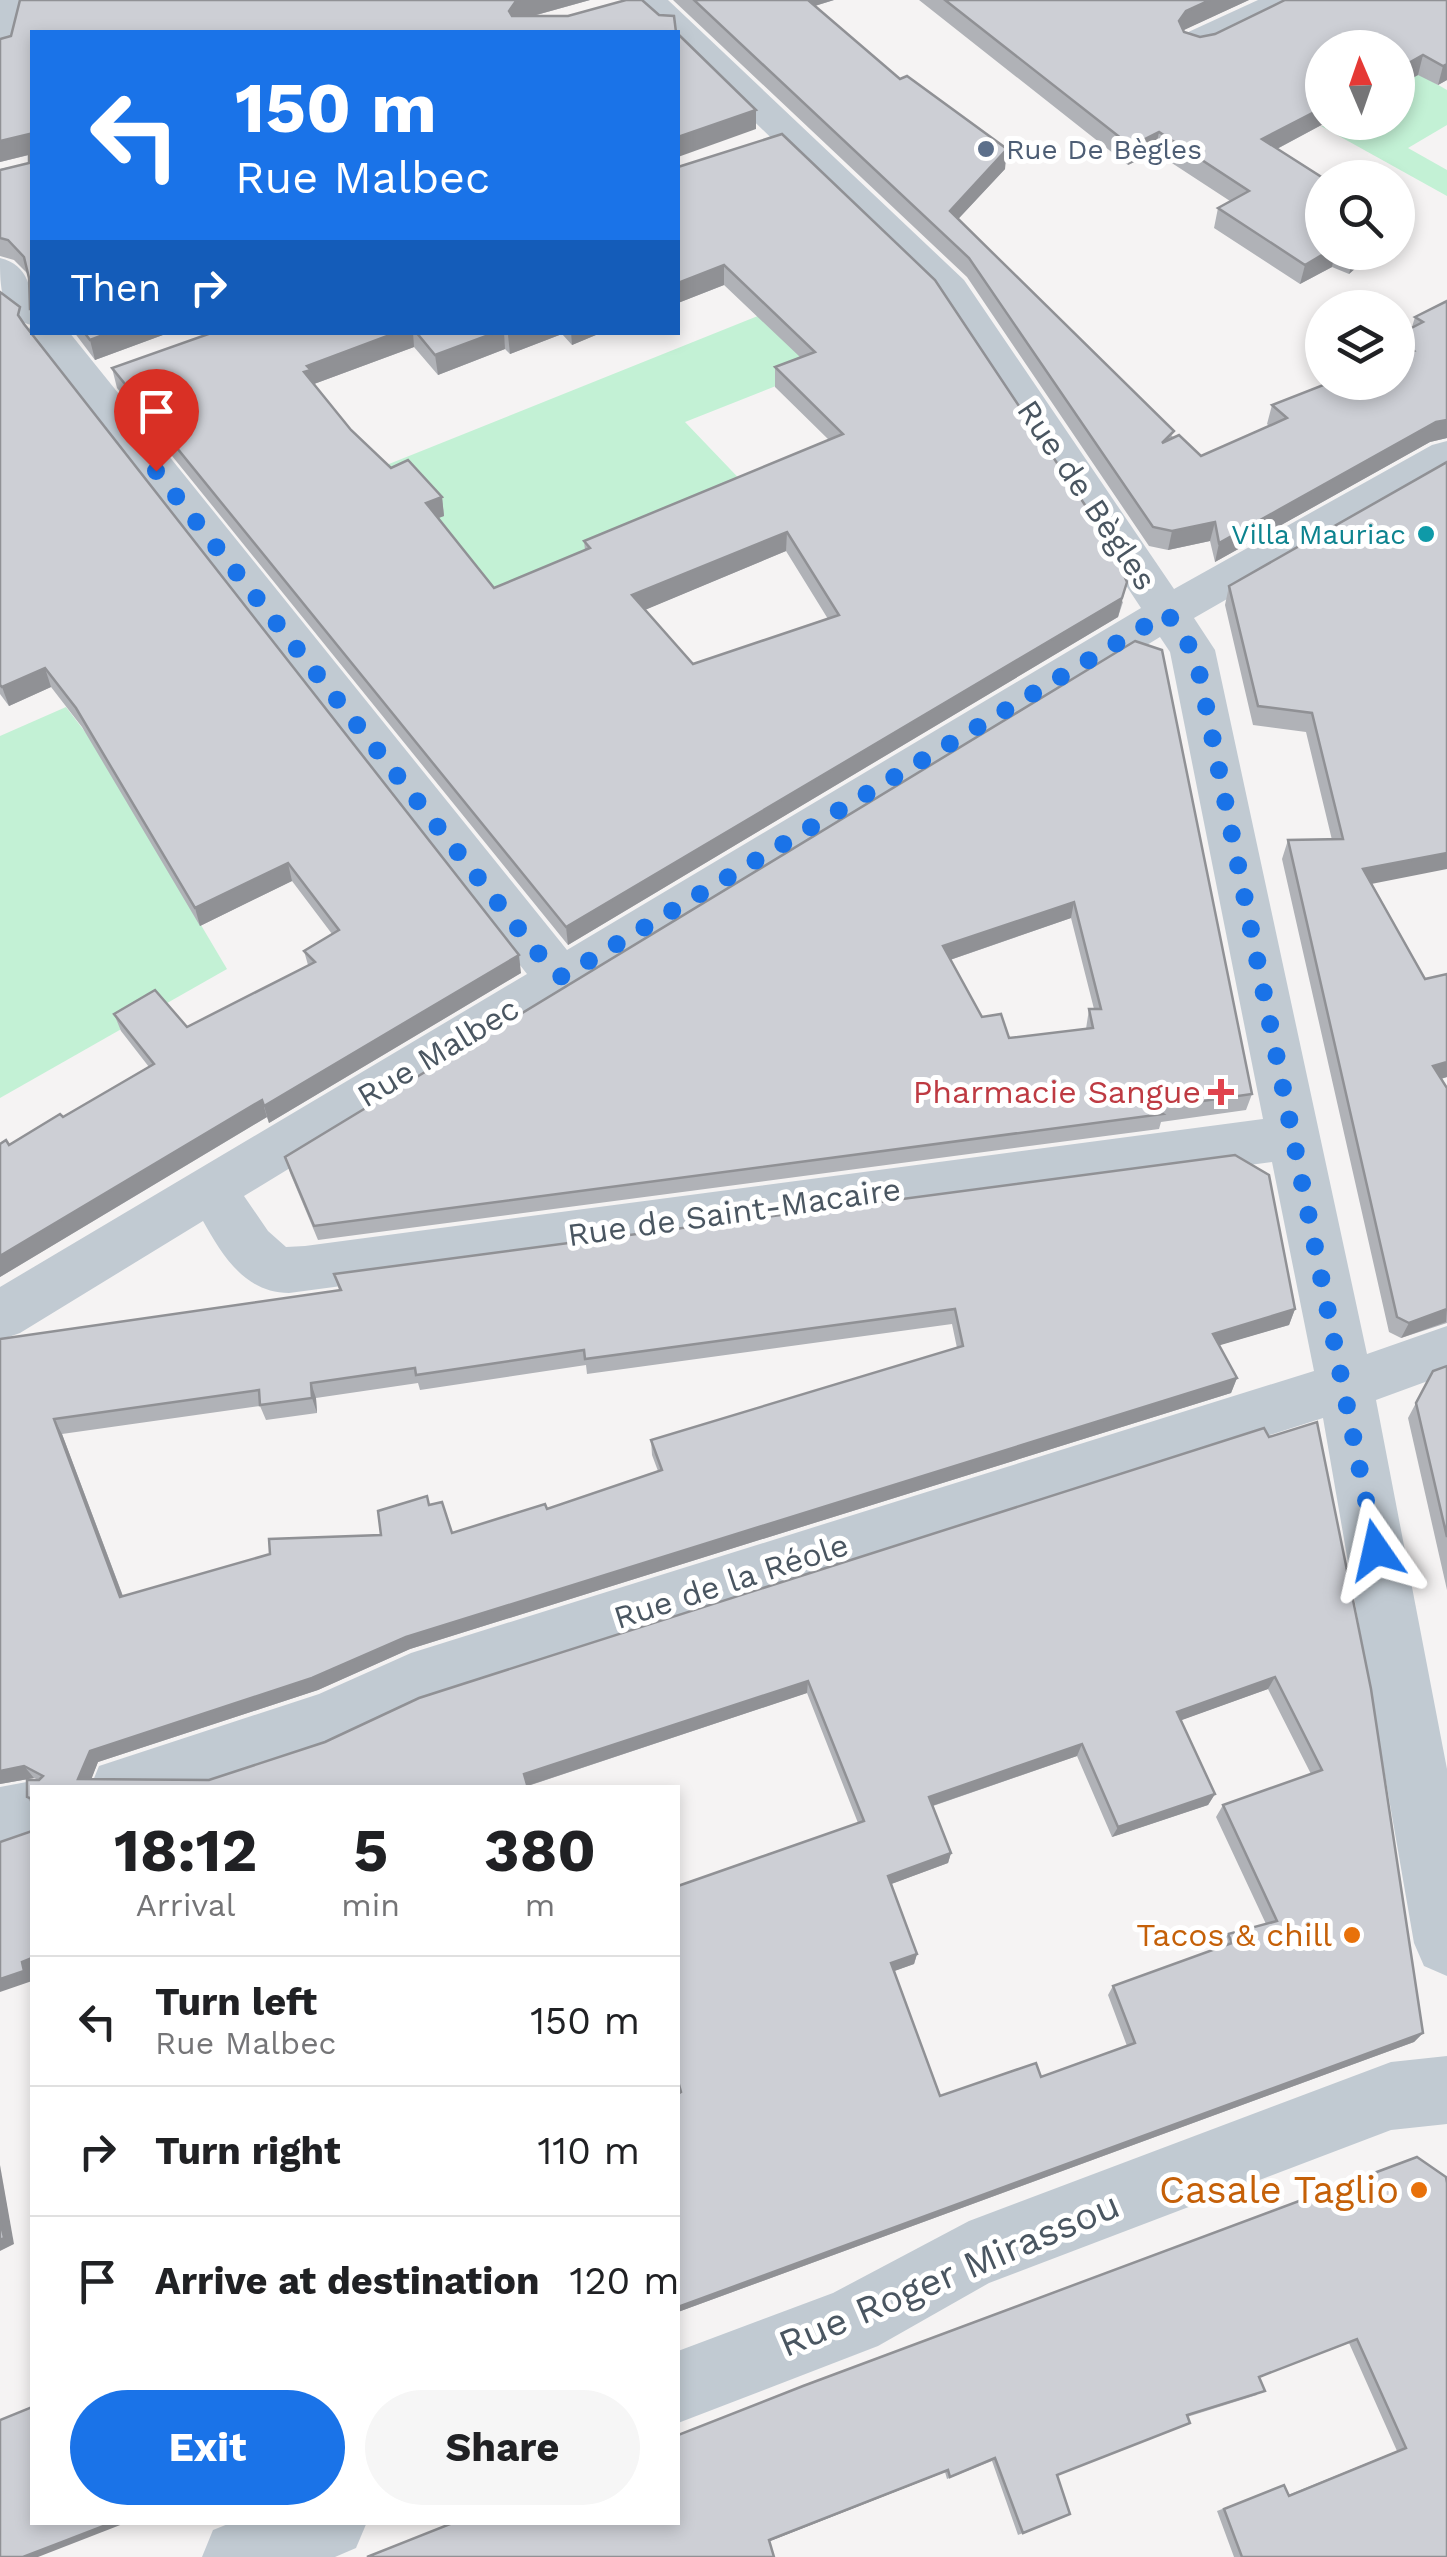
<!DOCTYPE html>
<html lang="en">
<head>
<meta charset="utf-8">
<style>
	:root { --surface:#fff; --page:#f6f6f6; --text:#202124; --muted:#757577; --line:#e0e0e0; --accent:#1a73e8 }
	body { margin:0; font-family:"Work Sans",sans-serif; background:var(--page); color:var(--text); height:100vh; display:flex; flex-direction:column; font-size:38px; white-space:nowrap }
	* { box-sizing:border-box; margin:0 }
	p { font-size:32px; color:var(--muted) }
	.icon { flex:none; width:55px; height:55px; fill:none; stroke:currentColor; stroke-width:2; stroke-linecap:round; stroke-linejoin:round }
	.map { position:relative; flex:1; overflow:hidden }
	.drawer { position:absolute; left:30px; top:1785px; width:650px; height:740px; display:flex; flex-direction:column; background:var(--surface); border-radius:0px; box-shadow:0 5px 15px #0003 }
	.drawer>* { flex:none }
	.hud { position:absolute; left:30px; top:30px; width:650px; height:305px; border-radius:0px; box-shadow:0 5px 15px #0003; background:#1a73e8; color:#fff; overflow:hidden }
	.needle { width:65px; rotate:358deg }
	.tools { position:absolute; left:1305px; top:30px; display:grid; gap:20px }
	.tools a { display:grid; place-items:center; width:110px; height:110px; border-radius:50%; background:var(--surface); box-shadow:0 5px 15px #0003; font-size:50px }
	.pin { position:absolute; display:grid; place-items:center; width:85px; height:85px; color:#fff; margin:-102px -42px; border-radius:50% 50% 50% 0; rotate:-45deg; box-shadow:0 0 10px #0007 }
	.pin .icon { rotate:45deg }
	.me { position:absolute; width:110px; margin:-55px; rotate:349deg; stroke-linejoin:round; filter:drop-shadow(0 0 8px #0008) }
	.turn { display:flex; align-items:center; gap:35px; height:210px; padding:0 40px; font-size:45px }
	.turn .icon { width:130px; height:130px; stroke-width:2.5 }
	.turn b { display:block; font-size:70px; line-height:85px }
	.then { display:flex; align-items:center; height:95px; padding:0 40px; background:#0003; gap:20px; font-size:38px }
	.eta { display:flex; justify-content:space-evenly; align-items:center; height:170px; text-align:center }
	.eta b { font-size:60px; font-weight:700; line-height:70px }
	.button { display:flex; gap:20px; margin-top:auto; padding:20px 40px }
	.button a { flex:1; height:115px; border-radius:60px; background:var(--accent); color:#fff; font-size:40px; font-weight:700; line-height:115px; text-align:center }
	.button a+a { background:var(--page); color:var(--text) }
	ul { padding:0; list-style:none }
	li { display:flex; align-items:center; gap:30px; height:130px; padding:0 40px; border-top:2px solid var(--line) }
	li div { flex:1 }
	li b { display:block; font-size:38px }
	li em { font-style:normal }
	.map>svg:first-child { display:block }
</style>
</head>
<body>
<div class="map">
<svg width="1447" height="2557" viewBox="0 0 1447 2557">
	<rect width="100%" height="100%" fill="#f5f3f3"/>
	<!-- green -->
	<g fill="#c3f1d5">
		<path d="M1419,74L1447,90V125L1408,148L1447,170V196L1321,126L1398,122V86Z"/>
		<path d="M897,260L945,319L685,422L752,492L489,598L379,468Z"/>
		<path d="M66,707L92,741L227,969L0,1098V736Z"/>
	</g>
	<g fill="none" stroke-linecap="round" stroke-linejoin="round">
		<!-- minor -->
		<g fill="#c1cad2" fill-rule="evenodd">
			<path d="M0,0H28L13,55L0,58Z"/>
			<path d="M631,0H668L964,280L1174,589L1432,445L1447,441V473L1194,618L1215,650L1367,1354L1447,1326V1374L1376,1400L1447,1769V1976L1424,1966L1414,1943L1323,1418L422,1707L329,1750L215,1788H90L99,1766L319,1694L411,1653L1314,1371L1272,1162L289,1293C245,1293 222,1255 203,1221L20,1333L0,1340V1287L527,974L33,341L27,332L31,325C0,317 0,286 0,258C36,267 32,302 32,332H69L567,950L1141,608L936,297L678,48V32H662ZM1160,637L1170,652L1263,1119L305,1246L286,1247L268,1231L244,1196Z"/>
			<path d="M1258,0H1303L1298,7L1210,50L1197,53L1184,50L1179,42L1184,34Z"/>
			<path d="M32,1781L48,1788H32V1843L0,1849V1787Z"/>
			<path d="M1447,2056V2124L1391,2130L989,2283L878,2346L678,2423V2351L833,2293L969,2221L1391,2062Z"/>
			<path d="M233,2522H367L356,2548L335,2557H202L213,2530Z"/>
		</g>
	</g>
	<!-- wall -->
	<g fill="#b0b2b7" fill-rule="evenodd">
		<path d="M20,0H590L533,16L659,15L32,32V317L30,309L29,275L14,260L0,256V169L29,163V155L0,162V39L11,36Z"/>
		<path d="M673,0H834L815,6L1005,169L958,219L1173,437L1201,456L1269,426L1267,424L1272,405L1398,382V335L1412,327L1415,317L1447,301V438L1430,442L1215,562L1210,541L1168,550L1149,546L967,277Z"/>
		<path d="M919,0H1249L1183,30L1184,32L1200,37L1447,0V80L1438,85L1418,75L1398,86V48L1322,122H1327L1277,149L1322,252H1374L1349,274L1332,267L1300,284L1214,228L1218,208L1230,201L1155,152L1128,165Z"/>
		<path d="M678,167L1123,602L1118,617L568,945L117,388L112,368L214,332H603L572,345L562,334L510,354L505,349L438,375L414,347L314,384L351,430L391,468L442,497L444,516L438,518L494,588L585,550L584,541L829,440L775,387V367L800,357L724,285L678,303ZM786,551L828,619L693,664L644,610Z"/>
		<path d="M0,292L521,973L269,1123L267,1117L0,1277V1144L9,1145L63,1117L149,1067L121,1031L114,1014L187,1027L308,965L304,951L332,934L292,881L200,926L82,727L51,687L9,706L0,694Z"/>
		<path d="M74,332H171L95,360Z"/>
		<path d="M1447,462L1372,884L1425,979L1447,974V1077L1441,1079L1447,1088V1323L1401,1338L1389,1332L1282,859L1288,840H1332L1306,732L1253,725L1225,605L1229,586Z"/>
		<path d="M1135,641L1252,1094L1246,1110L1161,1122L1159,1129L318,1240L290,1173L285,1157ZM1071,918L1094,1009H1089L1086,1029L1009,1038L982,1017L950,960Z"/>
		<path d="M1235,1155L1269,1175L1295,1309L1289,1325L1219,1345L1237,1378L1231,1393L410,1649L318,1690L98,1762L91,1779L209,1780L325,1742L419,1698L1264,1428L1269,1437L1317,1422L1371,1689L1423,2033L1414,2042L678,2312V2094L680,2093L678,2087V1886L858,1823L807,1693L528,1786V1788H32V1805L27,1797V1780H39L34,1778L0,1784V1339L339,1290L334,1274ZM952,1324L957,1348L651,1440L652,1455L658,1471L547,1509L545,1504L452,1533L442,1502L429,1505L427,1496L378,1511L381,1535L269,1539L270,1554L123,1596L62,1434L260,1406L266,1420L317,1413L316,1398L418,1383L420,1390L586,1365L587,1374ZM1268,1689L1311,1774L1223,1805L1216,1817L1266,1924L1228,1934L1222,1944L1223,1946L1113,1986L1108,1995L1127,2046L1041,2077L1036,2063L940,2096L894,1971L914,1964L917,1954L891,1884L948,1863L951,1853L933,1806L1077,1756L1112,1837L1208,1805L1215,1794L1181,1720Z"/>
		<path d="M1447,1366V1590L1408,1418L1433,1371Z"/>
		<path d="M1321,2192L1447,2557H1234L1217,2511L1284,2485L1288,2495L1397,2451L1349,2343L1259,2377L1257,2395L1187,2417L1057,2475L1070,2514L1018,2535L992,2461L947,2479L945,2472L769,2541L367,2557Z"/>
	</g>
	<!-- shaded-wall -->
	<g fill="#909195">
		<path d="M520,0H590L518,20L511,30L509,11L516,1Z"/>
		<path d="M798,0H834L798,11Z"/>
		<path d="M1210,0H1249L1182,31L1179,21L1186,11Z"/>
		<path d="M1423,55L1418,75L1398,86V69Z"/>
		<path d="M1447,64V80L1438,85L1443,66Z"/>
		<path d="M1322,108V122H1327L1258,159L1262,139Z"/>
		<path d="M756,110V129L678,157V137Z"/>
		<path d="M1159,132L1155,152L1128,165L1131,146Z"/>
		<path d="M29,134L32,154L0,162V141Z"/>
		<path d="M1007,149L1005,169L948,230L950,211Z"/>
		<path d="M1327,252H1335L1332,267L1300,284L1305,265Z"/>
		<path d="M1356,252H1374L1349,274L1354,255Z"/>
		<path d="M724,265V285L678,303V283Z"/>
		<path d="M111,332H171L95,360L90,340Z"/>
		<path d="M398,332H413L414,347L314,384L304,372L307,366Z"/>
		<path d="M497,332H504L505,349L438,375L435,355Z"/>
		<path d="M515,332H562V334L510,354L508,335Z"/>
		<path d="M571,332H603L572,345Z"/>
		<path d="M1447,420V438L1430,442L1215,562L1219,543L1436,422Z"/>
		<path d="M442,497L444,516L428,522L426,503Z"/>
		<path d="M1215,522L1210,541L1168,550L1172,531Z"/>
		<path d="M787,532L786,551L633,615L632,595Z"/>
		<path d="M1127,582L1118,617L568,945L566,927Z"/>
		<path d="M45,668L51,687L9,706L2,687Z"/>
		<path d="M1447,853V869L1356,887L1363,869Z"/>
		<path d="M288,863L292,881L200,926L195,908Z"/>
		<path d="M1074,902L1071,918L941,963L943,946Z"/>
		<path d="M519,955L521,973L269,1123L264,1106Z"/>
		<path d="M1447,1062V1077L1426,1083L1433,1066Z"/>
		<path d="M262,1100L267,1117L0,1277V1256Z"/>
		<path d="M1295,1309L1289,1325L1207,1349L1213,1334Z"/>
		<path d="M1447,1309L1446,1322L1401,1338L1409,1323Z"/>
		<path d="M1237,1378L1231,1393L410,1649L318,1690L98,1762L88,1788L78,1779L90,1751L406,1637Z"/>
		<path d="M311,1383L316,1398L317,1413L312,1398Z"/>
		<path d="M54,1419L62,1434L128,1610L120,1597Z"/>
		<path d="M1275,1677L1268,1689L1171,1724L1177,1712Z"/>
		<path d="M808,1681L807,1693L527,1786L524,1774Z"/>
		<path d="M1082,1744L1077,1756L926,1808L929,1797Z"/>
		<path d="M24,1766L34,1778L0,1784V1771Z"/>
		<path d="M1215,1794L1208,1805L1112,1837L1118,1827Z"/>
		<path d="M951,1853L948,1863L886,1886L888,1876Z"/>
		<path d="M917,1954L914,1964L889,1973L891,1963Z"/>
		<path d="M32,1958L31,1972L32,1981L0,1992V1979L22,1962Z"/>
		<path d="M1423,2033L1414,2042L678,2312V2307L764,2274Z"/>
		<path d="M0,2165L14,2244L0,2251Z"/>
		<path d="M948,2470L945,2472L768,2542L769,2540Z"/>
		<path d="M114,2522H128L38,2557H23Z"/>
	</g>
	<!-- building -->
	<g fill="#cdcfd5" stroke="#909195" stroke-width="2.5" fill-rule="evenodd">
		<path d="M20,0H520L516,1L509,11L512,16H568L626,0H642L659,15L674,16L676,32H32V309H30L29,278L24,257L8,240L0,238V170L29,163V134L0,141V39L11,36Z"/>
		<path d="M694,0H808L900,79L907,76L1007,149L950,211L1174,431L1162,443L1179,435L1201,456L1287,418L1272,405L1331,382H1398V357L1414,351L1398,339V335L1423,322L1415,317L1447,301V420L1436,422L1219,543L1215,522L1172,531L1153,527L969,258Z"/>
		<path d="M945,0H1210L1186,11L1179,21L1184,32L1200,37L1215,34L1285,0H1447V64L1443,66L1423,55L1398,69V48H1322V108L1262,139L1323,178L1322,252H1327L1305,265L1218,208L1249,191L1159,132L1131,146Z"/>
		<path d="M678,34L756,110L678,137Z"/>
		<path d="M782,134L935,280L1107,538L1127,582L1122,598L566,927L112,368L214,332H398L307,366L311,370L304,372L351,430L391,468L408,460L442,497L426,503L494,588L590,548L584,541L843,434L775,367L815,352L724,265L678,283V167ZM787,532L839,615L693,664L632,595Z"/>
		<path d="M0,292L20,307L18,315L24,324L519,955L264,1106L262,1100L0,1256V1144L6,1140L9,1145L60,1114L63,1117L154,1064L114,1014L155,990L187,1027L315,962L304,951L339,930L288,863L195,908L76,708L45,668L2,687L0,685Z"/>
		<path d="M84,332H111L90,340Z"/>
		<path d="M416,332H497L435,355Z"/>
		<path d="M1447,462V853L1363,869L1425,979L1447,974V1062L1433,1066L1447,1088V1309L1409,1323L1397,1317L1288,840L1343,839L1312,713L1258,706L1229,586Z"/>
		<path d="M1135,641L1162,650L1252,1094L1154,1108L1163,1114L314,1226L285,1157ZM1074,902L1101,1009H1089L1093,1028L1009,1038L1001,1014L982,1017L943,946Z"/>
		<path d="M1235,1155L1269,1175L1295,1309L1213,1334L1237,1378L406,1637L312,1678L90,1751L78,1779L209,1780L325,1742L419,1698L1264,1428L1269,1437L1317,1422L1371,1689L1423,2033L678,2307V2094L681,2092L678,2081V1886L864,1821L808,1681L524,1774L528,1788H32V1799L27,1797V1780H39L43,1776L24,1766L0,1771V1339L341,1290L334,1274ZM955,1309L963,1346L651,1440L662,1470L547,1509L545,1504L452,1533L442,1502L429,1505L427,1496L378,1511L381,1535L269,1539L270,1554L120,1597L54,1419L259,1390L260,1405L312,1398L311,1383L415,1368L416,1375L584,1350L585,1359ZM1275,1677L1322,1770L1223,1805L1277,1921L1228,1934L1232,1943L1113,1986L1135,2043L1041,2077L1036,2063L940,2096L891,1963L917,1954L888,1876L951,1853L929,1797L1082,1744L1118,1827L1215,1794L1177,1712Z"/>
		<path d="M1447,1366V1537L1416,1403L1433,1371Z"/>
		<path d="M32,1831V1958L22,1962L24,1971L0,1979V1842Z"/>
		<path d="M1417,2157L1446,2177L1447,2183V2557H1242L1224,2509L1284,2485L1289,2496L1406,2448L1357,2339L1259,2377L1265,2391L1187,2415L1190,2423L1057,2475L1070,2514L1023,2533L995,2458L950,2477L948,2470L769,2540L774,2557H367L455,2522H678V2435L803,2386Z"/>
		<path d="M0,2217L4,2238L0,2240Z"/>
		<path d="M32,2407V2522H114L23,2557H0V2420Z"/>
	</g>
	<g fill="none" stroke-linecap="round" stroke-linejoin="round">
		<!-- route -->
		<path stroke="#1a73e8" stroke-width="18" stroke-dasharray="0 32.4" d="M156,471L536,951L562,977L1167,613L1192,650L1200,676L1376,1550"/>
	</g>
	<!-- markers -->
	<circle fill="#5c6f8a" stroke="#fff" stroke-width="4" cx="986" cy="149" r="10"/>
	<circle fill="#0f9aa8" stroke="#fff" stroke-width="4" cx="1426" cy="534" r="10"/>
	<path fill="#e0444e" stroke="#fff" stroke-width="4" d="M1216 1077h10v10h10v10h-10v10h-10v-10h-10v-10h10z"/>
	<g fill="#e8710a" stroke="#fff" stroke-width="4">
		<circle cx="1352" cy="1935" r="10"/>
		<circle cx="1419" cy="2190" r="10"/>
	</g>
	<g text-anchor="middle" stroke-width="10" stroke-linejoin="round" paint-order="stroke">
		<!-- far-service labels -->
		<g font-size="28" fill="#4e5e75" stroke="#fff" text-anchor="start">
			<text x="1006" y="159">Rue De Bègles</text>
		</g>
		<!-- far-culture labels -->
		<g font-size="28" fill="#0d838f" stroke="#fff" text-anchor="end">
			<text x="1406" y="544">Villa Mauriac</text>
		</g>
		<!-- street labels -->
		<g font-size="32" fill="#4a5661" stroke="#fff">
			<text transform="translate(1087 495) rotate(56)" y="11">Rue de Bègles</text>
			<text transform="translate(438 1052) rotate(-31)" y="11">Rue Malbec</text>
			<text transform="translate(734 1212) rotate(-8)" y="11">Rue de Saint-Macaire</text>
			<text transform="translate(731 1581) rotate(-18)" y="11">Rue de la Réole</text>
		</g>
		<!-- health labels -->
		<g font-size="32" fill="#be3a42" stroke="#fff" text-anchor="end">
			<text x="1201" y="1103">Pharmacie Sangue</text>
		</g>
		<!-- food labels -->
		<g font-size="32" fill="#c56008" stroke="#fff" text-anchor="end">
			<text x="1332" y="1946">Tacos &amp; chill</text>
		</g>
		<!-- near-food labels -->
		<g font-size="38" fill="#c56008" stroke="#fff" text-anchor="end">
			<text x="1399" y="2203">Casale Taglio</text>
		</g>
		<!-- near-street labels -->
		<g font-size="38" fill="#4a5661" stroke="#fff">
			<text transform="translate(949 2274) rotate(-23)" y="13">Rue Roger Mirassou</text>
		</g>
	</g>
</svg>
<div class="tools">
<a><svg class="needle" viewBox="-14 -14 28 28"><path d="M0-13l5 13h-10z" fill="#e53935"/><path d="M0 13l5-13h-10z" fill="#757577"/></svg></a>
<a><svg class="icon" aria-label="search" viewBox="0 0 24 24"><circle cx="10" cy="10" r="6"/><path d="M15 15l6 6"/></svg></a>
<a><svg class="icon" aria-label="layers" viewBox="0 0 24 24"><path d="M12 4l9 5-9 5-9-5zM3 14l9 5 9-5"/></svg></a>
</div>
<div class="pin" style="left:156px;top:471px;background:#d93025"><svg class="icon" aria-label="arrive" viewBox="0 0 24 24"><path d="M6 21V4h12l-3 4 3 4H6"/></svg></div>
<svg class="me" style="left:1376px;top:1550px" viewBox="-20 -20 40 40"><path d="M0-17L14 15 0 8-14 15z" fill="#1a73e8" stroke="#fff" stroke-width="4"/></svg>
<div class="hud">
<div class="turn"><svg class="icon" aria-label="left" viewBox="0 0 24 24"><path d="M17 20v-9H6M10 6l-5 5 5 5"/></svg><div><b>150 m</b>Rue Malbec</div></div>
<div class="then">Then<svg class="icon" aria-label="right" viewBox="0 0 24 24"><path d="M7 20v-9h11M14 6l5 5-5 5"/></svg></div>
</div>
<section class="drawer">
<div class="eta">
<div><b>18:12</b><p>Arrival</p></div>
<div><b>5</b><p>min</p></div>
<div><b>380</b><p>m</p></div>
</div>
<ul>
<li><svg class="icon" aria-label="left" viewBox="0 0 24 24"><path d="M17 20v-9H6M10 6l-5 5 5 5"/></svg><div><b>Turn left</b><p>Rue Malbec</p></div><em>150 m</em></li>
<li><svg class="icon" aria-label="right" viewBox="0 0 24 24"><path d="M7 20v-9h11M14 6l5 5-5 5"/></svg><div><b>Turn right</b></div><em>110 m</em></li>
<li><svg class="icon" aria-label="arrive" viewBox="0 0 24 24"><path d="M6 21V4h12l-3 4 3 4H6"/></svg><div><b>Arrive at destination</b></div><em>120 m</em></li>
</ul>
<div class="button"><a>Exit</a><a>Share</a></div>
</section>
</div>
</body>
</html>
